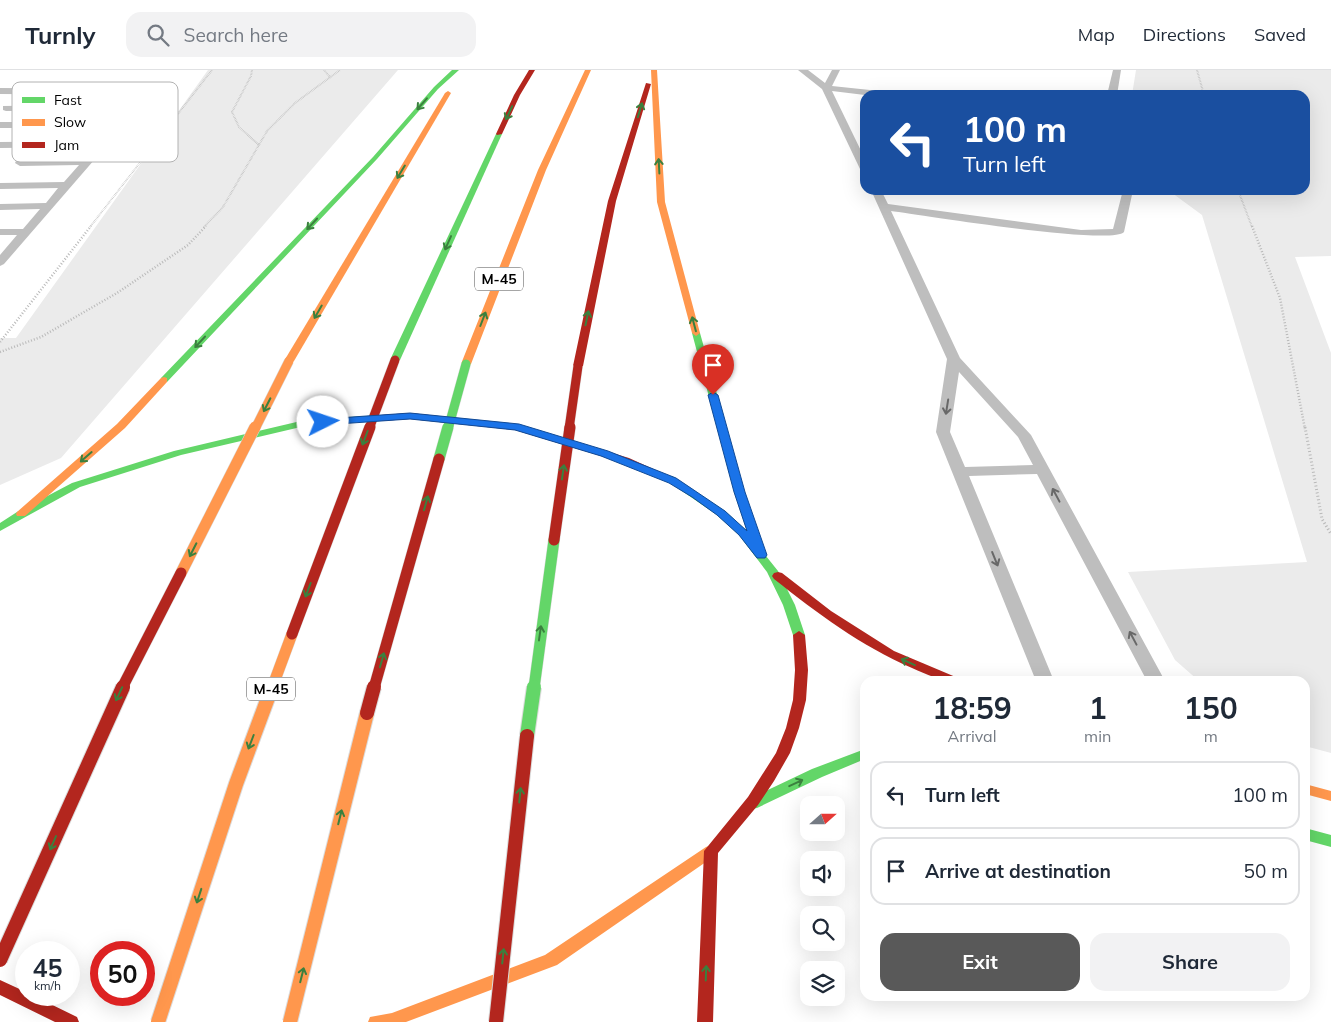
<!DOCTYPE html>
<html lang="en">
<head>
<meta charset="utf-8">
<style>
	:root { --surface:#fff; --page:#f2f2f3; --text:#1f2937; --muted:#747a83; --line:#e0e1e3; --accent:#595959 }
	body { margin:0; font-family:Mulish,sans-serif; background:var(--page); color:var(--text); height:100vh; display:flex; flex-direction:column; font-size:19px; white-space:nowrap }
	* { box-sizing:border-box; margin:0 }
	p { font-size:16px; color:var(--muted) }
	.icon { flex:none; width:28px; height:28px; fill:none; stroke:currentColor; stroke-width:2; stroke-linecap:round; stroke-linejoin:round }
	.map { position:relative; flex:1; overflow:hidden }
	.sheet { position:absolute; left:860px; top:606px; width:450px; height:325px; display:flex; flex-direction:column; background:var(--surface); border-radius:15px; box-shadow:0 5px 20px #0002 }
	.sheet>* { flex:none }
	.hud { position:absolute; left:860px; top:20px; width:450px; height:105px; border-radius:15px; box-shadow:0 5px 20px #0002; background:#1a4fa0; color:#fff; overflow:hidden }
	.needle { width:32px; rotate:69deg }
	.tools { position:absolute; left:800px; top:726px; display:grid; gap:10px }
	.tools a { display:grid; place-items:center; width:45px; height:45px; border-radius:10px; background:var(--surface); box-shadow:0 5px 20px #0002; font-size:25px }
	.speed { position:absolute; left:15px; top:871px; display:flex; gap:10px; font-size:25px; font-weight:700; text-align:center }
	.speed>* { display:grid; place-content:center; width:65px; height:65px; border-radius:50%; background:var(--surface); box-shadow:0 5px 20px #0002; line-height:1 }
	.speed small { font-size:12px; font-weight:400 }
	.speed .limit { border:8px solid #d22; background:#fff; color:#111 }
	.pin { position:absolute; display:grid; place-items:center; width:42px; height:42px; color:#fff; margin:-51px -21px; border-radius:50% 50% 50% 0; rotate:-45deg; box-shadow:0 0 5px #0007 }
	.pin .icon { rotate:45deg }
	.me { position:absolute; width:55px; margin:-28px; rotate:86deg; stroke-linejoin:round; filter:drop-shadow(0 0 4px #0008) }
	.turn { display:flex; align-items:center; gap:18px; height:105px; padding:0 20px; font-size:22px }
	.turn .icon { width:65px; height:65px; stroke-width:2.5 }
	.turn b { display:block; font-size:35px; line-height:42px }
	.eta { display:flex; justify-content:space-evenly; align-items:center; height:85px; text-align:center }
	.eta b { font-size:30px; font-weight:700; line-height:35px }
	.action { display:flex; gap:10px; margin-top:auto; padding:10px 20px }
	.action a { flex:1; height:58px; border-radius:15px; background:var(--accent); color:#fff; font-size:20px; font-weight:700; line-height:58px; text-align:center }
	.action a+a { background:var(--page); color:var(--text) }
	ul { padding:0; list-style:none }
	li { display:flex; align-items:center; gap:15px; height:68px; margin:0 10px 8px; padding:0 10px; border:2px solid var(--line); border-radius:15px }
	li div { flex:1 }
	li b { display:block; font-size:19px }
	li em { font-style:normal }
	header { display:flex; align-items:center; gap:30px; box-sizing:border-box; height:70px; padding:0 25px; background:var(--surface); border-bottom:1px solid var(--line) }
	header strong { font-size:24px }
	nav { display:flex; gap:28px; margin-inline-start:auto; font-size:18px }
	.search { width:350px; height:45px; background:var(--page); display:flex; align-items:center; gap:12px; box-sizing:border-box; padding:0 18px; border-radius:15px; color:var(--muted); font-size:19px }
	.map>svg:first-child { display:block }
</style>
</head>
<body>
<header>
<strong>Turnly</strong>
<div class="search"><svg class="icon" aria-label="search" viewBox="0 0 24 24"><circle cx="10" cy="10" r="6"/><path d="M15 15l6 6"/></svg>Search here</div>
<nav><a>Map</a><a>Directions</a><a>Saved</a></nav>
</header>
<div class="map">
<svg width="1331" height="952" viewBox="0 0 1331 952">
	<rect width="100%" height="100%" fill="#fff"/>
	<!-- green -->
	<g fill="#ebebeb">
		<path d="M208,0H398L61,388L0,415V268H16Z"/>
		<path d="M1136,0H1331V186L1295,187L1331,283V683L1305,676V611H1199L1175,590L1128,502L1307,492L1202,145L1168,120H1305V25H1132Z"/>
	</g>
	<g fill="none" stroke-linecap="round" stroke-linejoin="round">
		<!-- path-far2 -->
		<g stroke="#b9b9b9" stroke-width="2" stroke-dasharray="0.5 1" stroke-linecap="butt">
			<path d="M252,0L251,6L232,42L239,57L259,75"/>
			<path d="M324,0L330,7"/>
			<path d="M1197,0L1204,25"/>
			<path d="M1238,120L1252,157"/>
			<path d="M90,157L212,0"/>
			<path d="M204,157L223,137L267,61L295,33L340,0"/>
		</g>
		<!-- path-far1 -->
		<g stroke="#b9b9b9" stroke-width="2.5" stroke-dasharray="1 2" stroke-linecap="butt">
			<path d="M1252,156L1280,228L1305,359"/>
			<path d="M0,272L91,156"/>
			<path d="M0,282L41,267L117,223L188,175L206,156"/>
		</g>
		<!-- path -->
		<path stroke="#b9b9b9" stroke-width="3" stroke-dasharray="1 2.5" stroke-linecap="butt" d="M1305,357L1322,449L1331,464"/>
		<!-- lane -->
		<g fill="#bebebe" fill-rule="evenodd">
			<path d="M798,0H808L825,13L832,0H840L832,16L889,22L894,25H865L832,21L865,89V102L860,99L822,19Z"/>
			<path d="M1113,0H1121L1117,25H1107Z"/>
			<path d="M0,18L148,19L153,22L4,194L0,196V185L17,165H0V159H23L40,139L0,140V134L46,133L58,118L0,119V113L64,112L79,95L20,96L15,93L16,91L84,89L95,77L0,78V72L100,71L112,58H0V52H117L127,40L6,41L3,40V36L132,34L141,25L0,24Z"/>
			<path d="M871,120H881L888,134L1081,160L1113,159L1123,120H1133L1124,162C1110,176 922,145 891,141L960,288L1031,365L1165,611H1147L1037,404L969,406L1054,611H1036L936,362L947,289ZM959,302L1018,367L1033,395L965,397L950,362Z"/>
		</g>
		<!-- fast -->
		<g fill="#63d668" fill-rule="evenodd">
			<path d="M452,0H459L438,19L377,89L167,312H161V308L373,87L434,17Z"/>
			<path d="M499,62L502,64L400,290L395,293L392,292L390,290L496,64Z"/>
			<path d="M696,260L700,263L744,421L766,486L778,501L795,535L805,565L803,568L799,569L793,565L783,535L767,502L739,465L717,445L663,408L664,406H672L725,441L747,461L734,421L692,263Z"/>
			<path d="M381,345L384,346L386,348L384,350L305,356L181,385L80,417L0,461V453L17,442L72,413L174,381L305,350Z"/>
			<path d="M865,679V689L822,707L757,738L752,739L747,738L745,734L747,730L812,699Z"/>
			<path d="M1305,758L1331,765V777L1305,770Z"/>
		</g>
		<!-- slow -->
		<g fill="#ff974d" fill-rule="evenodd">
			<path d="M585,0H591L546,100L471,294L469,296H463L461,294L538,100Z"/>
			<path d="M651,0H657L665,132L700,263L696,266L692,263L657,132Z"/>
			<path d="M448,21L451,23L294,291L289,294L286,293L284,291L445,23Z"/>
			<path d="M164,307L167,308V312L125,358L25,446H17L16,444L17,442L117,354L161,308Z"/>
			<path d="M1305,714L1331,721V731L1305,724Z"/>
			<path d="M711,775L716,777L718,781L716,785L557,895L406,952H368L370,947L392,943L545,885L706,777Z"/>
		</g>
		<!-- jam -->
		<g fill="#b3261e" fill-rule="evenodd">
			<path d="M529,0H535L520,25L502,64L497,65L496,64L514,25Z"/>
			<path d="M646,13L651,14L616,131L583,296L578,299L573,296L608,131Z"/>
			<path d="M410,343L516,354L629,388L673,408L672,410H664L621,392L515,360L410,349L381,351L376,348L381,345Z"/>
			<path d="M778,502L782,503L831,541L894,581L958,608L959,611C942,612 928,605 912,598C861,576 817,543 774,509L772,506L774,503Z"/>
			<path d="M799,561L805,565L808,600L806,630L799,658L790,683L774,711L758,735L718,783L713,952H697L704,781L748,727L776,683L786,658L793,630L795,600L793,565Z"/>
			<path d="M0,910L26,922V925H32L77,947L79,952H55L0,925Z"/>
		</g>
		<defs>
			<path id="fast-bridge-far2" d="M448,359L466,294"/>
			<g id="fast-bridge-far1">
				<path d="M439,389L448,357"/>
				<path d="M534,618L554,470"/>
			</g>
			<path id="fast-bridge" d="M527,666L534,617"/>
			<path id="slow-bridge-far2" d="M255,359L289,291"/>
			<g id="slow-bridge-far1">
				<path d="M181,503L255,357"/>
				<path d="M272,618L292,564"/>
			</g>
			<g id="slow-bridge">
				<path d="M158,952L236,714L272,617"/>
				<path d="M290,952L367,643"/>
			</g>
			<g id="jam-bridge-far2">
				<path d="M369,359L395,290"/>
				<path d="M569,359L578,296"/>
			</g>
			<g id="jam-bridge-far1">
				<path d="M554,470L570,357"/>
				<path d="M292,564L370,357"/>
				<path d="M122,618L181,503"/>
				<path d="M374,618L439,389"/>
			</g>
			<g id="jam-bridge">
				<path d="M367,643L374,617"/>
				<path d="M0,890L123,617"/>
				<path d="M496,952L527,666"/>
			</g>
		</defs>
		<!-- fast-bridge-far2 casing -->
		<use href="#fast-bridge-far2" stroke="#dbdbdb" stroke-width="10" stroke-linecap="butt"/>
		<!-- fast-bridge-far1 casing -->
		<use href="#fast-bridge-far1" stroke="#dbdbdb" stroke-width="12" stroke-linecap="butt"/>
		<!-- fast-bridge casing -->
		<use href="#fast-bridge" stroke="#dbdbdb" stroke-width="16" stroke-linecap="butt"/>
		<!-- slow-bridge-far2 casing -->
		<use href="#slow-bridge-far2" stroke="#dbdbdb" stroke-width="10" stroke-linecap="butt"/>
		<!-- slow-bridge-far1 casing -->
		<use href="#slow-bridge-far1" stroke="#dbdbdb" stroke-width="12" stroke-linecap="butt"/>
		<!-- slow-bridge casing -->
		<use href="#slow-bridge" stroke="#dbdbdb" stroke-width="16" stroke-linecap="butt"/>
		<!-- jam-bridge-far2 casing -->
		<use href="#jam-bridge-far2" stroke="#dbdbdb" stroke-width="10" stroke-linecap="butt"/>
		<!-- jam-bridge-far1 casing -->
		<use href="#jam-bridge-far1" stroke="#dbdbdb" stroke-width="12" stroke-linecap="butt"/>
		<!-- jam-bridge casing -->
		<use href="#jam-bridge" stroke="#dbdbdb" stroke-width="16" stroke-linecap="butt"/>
		<!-- fast-bridge-far2 -->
		<use href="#fast-bridge-far2" stroke="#63d668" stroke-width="9"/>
		<!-- fast-bridge-far1 -->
		<use href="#fast-bridge-far1" stroke="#63d668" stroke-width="11"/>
		<!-- fast-bridge -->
		<use href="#fast-bridge" stroke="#63d668" stroke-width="14"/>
		<!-- slow-bridge-far2 -->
		<use href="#slow-bridge-far2" stroke="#ff974d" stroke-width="9"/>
		<!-- slow-bridge-far1 -->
		<use href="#slow-bridge-far1" stroke="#ff974d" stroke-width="11"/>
		<!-- slow-bridge -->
		<use href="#slow-bridge" stroke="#ff974d" stroke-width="14"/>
		<!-- jam-bridge-far2 -->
		<use href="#jam-bridge-far2" stroke="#b3261e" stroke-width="9"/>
		<!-- jam-bridge-far1 -->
		<use href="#jam-bridge-far1" stroke="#b3261e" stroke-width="11"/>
		<!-- jam-bridge -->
		<use href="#jam-bridge" stroke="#b3261e" stroke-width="14"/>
	</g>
	<!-- one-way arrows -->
	<defs><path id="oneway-shaft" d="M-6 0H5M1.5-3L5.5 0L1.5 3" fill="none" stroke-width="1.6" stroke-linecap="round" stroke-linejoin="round" transform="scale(1.25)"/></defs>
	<g stroke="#3b803e">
		<use href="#oneway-shaft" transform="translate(422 34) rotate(131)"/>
		<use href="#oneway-shaft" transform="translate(640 40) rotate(-73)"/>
		<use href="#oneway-shaft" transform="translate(509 43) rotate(115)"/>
		<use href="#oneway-shaft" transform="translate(659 96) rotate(-93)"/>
		<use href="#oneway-shaft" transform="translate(401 102) rotate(121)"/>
		<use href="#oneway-shaft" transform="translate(312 154) rotate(133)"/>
		<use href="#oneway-shaft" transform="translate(448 173) rotate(114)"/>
		<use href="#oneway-shaft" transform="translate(318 242) rotate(120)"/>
		<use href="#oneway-shaft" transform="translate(587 248) rotate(-78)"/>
		<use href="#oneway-shaft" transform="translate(483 249) rotate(-69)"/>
		<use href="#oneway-shaft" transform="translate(694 254) rotate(-105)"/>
		<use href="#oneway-shaft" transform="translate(200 272) rotate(133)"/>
		<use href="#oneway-shaft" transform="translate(267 335) rotate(117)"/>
		<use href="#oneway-shaft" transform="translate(365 368) rotate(111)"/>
		<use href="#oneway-shaft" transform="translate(86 387) rotate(139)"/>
		<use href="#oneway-shaft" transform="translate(563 402) rotate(-82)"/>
		<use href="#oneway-shaft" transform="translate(426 433) rotate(-74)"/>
		<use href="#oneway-shaft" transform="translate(193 480) rotate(117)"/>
		<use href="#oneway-shaft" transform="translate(308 520) rotate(111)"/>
		<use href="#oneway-shaft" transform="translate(540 563) rotate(-82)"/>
		<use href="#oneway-shaft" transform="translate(382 590) rotate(-74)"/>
		<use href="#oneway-shaft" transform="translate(908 592) rotate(-156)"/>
		<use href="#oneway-shaft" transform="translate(119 624) rotate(115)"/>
		<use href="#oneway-shaft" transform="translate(251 672) rotate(111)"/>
		<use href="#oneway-shaft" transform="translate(796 713) rotate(-25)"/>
		<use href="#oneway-shaft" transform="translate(520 725) rotate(-84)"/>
		<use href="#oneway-shaft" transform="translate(340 747) rotate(-76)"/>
		<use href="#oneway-shaft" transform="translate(53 773) rotate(114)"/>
		<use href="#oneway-shaft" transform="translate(199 826) rotate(108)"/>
		<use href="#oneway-shaft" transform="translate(503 886) rotate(-84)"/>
		<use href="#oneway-shaft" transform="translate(706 903) rotate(-88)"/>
		<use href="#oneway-shaft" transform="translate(302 905) rotate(-76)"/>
	</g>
	<g stroke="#686868">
		<use href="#oneway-shaft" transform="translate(947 337) rotate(99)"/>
		<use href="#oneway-shaft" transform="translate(1056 425) rotate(-118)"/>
		<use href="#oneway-shaft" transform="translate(995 489) rotate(68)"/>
		<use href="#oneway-shaft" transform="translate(1133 568) rotate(-118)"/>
	</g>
	<!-- route -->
	<path fill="#1a73e8" stroke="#114b97" d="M713,322L718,325L745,422L767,485L765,488H757L739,465L717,445L692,427L669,413L601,386L515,360L410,349L323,355L318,352L323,349L410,343L519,354L608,381L676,408L725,441L747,461L734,422L708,325Z"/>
	<g text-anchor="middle" stroke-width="4.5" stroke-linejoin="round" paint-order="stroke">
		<!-- shield labels -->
		<g fill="#fff" stroke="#4c4c4c" stroke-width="1">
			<rect x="475" y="197.5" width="48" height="23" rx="4"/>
			<rect x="247" y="607.5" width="48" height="23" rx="4"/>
		</g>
		<g font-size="14" font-weight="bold" fill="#000">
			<text x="499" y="214">M-45</text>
			<text x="271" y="624">M-45</text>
		</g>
	</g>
	<!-- legend -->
	<rect x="12" y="12" width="166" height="80" rx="8" fill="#fff" stroke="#b2b2b2" stroke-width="1"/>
	<rect x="22" y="27" width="23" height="6" fill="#63d668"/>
	<rect x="22" y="49" width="23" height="7" fill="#ff974d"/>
	<rect x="22" y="72" width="23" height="6" fill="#b3261e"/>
	<g font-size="14" fill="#000">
		<text x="54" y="35">Fast</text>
		<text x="54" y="57">Slow</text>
		<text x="54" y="80">Jam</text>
	</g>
</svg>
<div class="tools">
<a><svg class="needle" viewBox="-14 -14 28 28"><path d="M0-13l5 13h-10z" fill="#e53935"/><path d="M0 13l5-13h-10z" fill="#747a83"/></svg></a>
<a><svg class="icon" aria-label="sound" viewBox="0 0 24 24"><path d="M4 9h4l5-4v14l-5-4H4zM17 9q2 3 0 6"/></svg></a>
<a><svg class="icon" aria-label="search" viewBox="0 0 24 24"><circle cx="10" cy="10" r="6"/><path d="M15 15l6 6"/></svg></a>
<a><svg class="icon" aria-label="layers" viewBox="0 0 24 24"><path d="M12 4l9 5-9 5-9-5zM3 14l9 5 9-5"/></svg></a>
</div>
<div class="speed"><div>45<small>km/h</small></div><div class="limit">50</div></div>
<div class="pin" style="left:713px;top:325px;background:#d93025"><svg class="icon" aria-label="arrive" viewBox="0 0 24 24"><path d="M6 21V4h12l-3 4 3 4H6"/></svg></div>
<svg class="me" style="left:323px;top:352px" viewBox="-20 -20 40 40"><circle r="19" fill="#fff"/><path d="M0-13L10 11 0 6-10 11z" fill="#1a73e8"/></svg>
<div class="hud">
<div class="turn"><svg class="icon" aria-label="left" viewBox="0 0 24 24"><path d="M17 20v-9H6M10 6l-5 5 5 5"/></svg><div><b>100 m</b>Turn left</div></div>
</div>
<section class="sheet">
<div class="eta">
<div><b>18:59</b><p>Arrival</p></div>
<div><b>1</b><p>min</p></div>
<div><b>150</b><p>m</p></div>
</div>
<ul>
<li><svg class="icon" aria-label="left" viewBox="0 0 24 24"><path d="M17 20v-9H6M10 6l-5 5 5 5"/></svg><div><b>Turn left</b></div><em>100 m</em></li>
<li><svg class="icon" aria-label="arrive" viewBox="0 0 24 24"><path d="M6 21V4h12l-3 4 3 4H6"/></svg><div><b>Arrive at destination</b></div><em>50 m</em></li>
</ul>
<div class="action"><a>Exit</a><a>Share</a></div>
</section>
</div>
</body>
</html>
